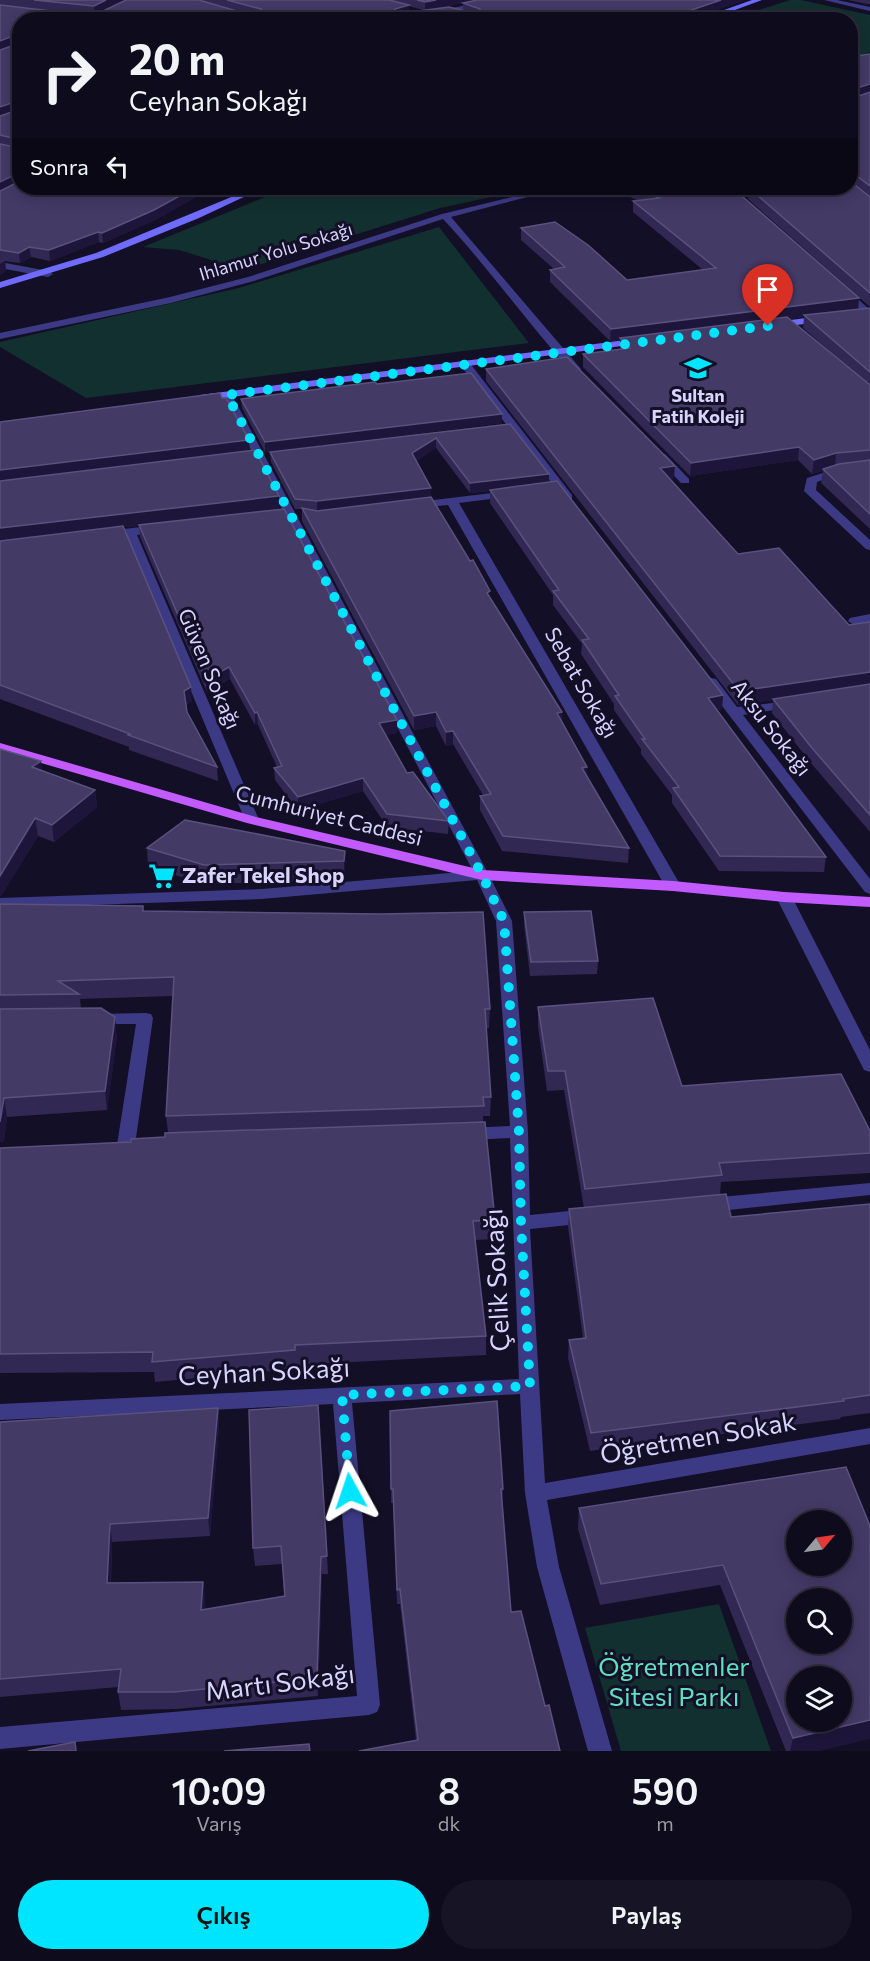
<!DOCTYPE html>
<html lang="tr">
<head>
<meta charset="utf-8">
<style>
	:root { --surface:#0e0b1c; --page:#171425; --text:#f1f3f6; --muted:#9b9ba3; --line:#2e2b3b; --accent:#00e5ff }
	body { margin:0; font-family:Commissioner,sans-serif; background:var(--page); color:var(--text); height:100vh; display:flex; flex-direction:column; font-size:22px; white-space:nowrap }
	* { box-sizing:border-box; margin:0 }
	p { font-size:20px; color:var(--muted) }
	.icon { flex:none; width:33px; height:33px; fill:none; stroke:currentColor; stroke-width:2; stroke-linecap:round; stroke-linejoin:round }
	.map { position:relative; height:1751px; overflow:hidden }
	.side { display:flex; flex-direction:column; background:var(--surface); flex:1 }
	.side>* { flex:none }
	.hud { position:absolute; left:12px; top:12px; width:846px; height:183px; border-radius:24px; box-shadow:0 3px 15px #0003,0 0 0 2px var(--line); background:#0e0b1c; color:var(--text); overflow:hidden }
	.needle { width:39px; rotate:61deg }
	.buttons { position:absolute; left:786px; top:1510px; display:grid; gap:12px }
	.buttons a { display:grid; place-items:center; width:66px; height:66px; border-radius:50%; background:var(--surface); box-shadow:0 3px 15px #0003,0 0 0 2px var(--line); font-size:30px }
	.pin { position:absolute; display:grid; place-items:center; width:51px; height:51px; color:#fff; margin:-62px -26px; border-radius:50% 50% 50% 0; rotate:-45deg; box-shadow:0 0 6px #0007 }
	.pin .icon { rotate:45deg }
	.me { position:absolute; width:66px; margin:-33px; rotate:355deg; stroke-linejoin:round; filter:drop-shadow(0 0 4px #0008) }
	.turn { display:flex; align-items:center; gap:21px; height:126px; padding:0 18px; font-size:27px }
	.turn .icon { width:78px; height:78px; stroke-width:2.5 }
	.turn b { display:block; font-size:42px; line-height:51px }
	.then { display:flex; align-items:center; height:57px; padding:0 18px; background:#0003; gap:12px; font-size:22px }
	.eta { display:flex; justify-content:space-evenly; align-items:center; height:102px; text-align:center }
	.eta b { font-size:36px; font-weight:600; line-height:42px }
	.cta { display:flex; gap:12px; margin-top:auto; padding:12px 18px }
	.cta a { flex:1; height:69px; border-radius:36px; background:var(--accent); color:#111; font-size:24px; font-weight:600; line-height:69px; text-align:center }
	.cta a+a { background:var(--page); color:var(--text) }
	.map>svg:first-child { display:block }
</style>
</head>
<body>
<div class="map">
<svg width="870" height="1751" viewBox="0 0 870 1751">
	<rect width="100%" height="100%" fill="#130f26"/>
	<!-- green -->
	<g fill="#12302f">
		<path d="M790,0H801L870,15V52L858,57L851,55L850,20H770L746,14Z"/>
		<path d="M287,188H534L440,208L243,270L179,250L143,247Z"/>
		<path d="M439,227L529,343L86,398L0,347V342L239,288Z"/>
		<path d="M719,1604L771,1751H621L585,1628Z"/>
	</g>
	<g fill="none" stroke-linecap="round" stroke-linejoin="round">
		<!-- lane -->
		<g fill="#3d3a85" fill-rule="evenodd">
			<path d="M870,465V471L837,475L817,482L816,490L870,540V550L866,549L804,491L807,478L835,469Z"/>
			<path d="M870,614V622L854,625L848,621L850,618Z"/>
		</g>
		<!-- street -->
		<g fill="#3d3a85" fill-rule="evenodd">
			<path d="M490,0H504L412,20H396Z"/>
			<path d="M824,0H837L870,7V11Z"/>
			<path d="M195,188H212L246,195L242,198Z"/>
			<path d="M549,188H562L451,217L581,369V373H573C528,324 489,268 443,219L254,281L171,303L0,339V333L170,297L248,277L442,214Z"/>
			<path d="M0,262L48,271L53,274L48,277L0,268Z"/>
			<path d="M841,289H847L870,310V318L841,293Z"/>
			<path d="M465,361L469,362L572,495V499H564L461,366V362Z"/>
			<path d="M227,392L232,395L489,875L512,921L528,1132L530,1215L589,1209L595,1211L598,1216L595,1221L589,1223L530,1229L545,1483L870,1428V1444L547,1500L559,1567L612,1751H588L537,1567L525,1493L520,1394L352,1403L380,1705L377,1712L369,1715L0,1749V1727L357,1696L333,1404L0,1420V1404L519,1379L510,1138L468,1140L462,1138L459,1134L462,1130L468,1128L510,1126L496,921L477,880L262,899L0,908V898L262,889L473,871L222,395Z"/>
			<path d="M661,453L665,454L689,479V483H681L657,458L655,456Z"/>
			<path d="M509,491L513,492V496L459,503L681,886L678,889L673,891L665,886L448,505L417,508L411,505L417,502Z"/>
			<path d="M158,525L162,526V532L137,535L259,820L257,823L252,824L245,820L126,536L107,539L101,535L107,531Z"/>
			<path d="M711,678L716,679L737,707L798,700L800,703L798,706L743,715L870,879V894L865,892L706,685L704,682L706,679Z"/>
			<path d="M784,892L792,897L870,1050V1072L864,1070L862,1066L776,897Z"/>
			<path d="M145,1013L151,1014L153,1018L135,1145L132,1149H120L117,1145L136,1024H96L90,1023L88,1019L90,1015L96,1014Z"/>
			<path d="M870,1183V1195L709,1212L703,1210L700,1205L703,1200L709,1198Z"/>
		</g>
		<!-- secondary -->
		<g fill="#6f6bff" fill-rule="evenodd">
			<path d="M752,0H762L708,20H696Z"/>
			<path d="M253,188H263L199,218L103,257L0,288V282L96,253Z"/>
			<path d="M822,316L826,317V321L775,328L770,325L775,322Z"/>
			<path d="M641,338L645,339V343L200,401L195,398L200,395Z"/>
		</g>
		<!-- primary -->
		<path fill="#c25bff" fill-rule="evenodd" d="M0,743L256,817L482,870L673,881L784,892L870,897V907L784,902L673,891L482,880L247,823L0,751Z"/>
	</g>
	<!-- wall -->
	<g fill="#312854" fill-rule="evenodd">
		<path d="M0,0H124L97,13H99L126,0H745L687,20H20V43L0,50ZM463,3V10L435,9L453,5ZM0,5L83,14H78ZM409,6L412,7L423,10L409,12Z"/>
		<path d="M848,0H870V4H867Z"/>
		<path d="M20,43V188L205,192L155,220L103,243L99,242L50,261L31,257L20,263L5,261L6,271L0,275V50Z"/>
		<path d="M870,54V307L748,199L749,188H748H850L853,57Z"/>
		<path d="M609,188H660L670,196L859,298L858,309L870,308V529L821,483L823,471L812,474L798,460L690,476L583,367V354L620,349V340L610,341L550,282V270L554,269L521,240V228L627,280L703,270L633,212V201L637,200ZM804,317L803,328L846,365L789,319Z"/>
		<path d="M486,369L674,479H670L738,554L849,625L870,622V832L810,762L772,713L773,700L738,705L486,381Z"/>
		<path d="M377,384L502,414V423L265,452L242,408L241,399Z"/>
		<path d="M0,422L249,440V451L279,496V509L397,720V733L386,735L407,773L449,821L448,834L387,827L363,791L298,810L275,780L274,768L277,767L258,725H255L230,679L207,692L140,537L139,526L124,527L192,701L186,705L187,712L217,767L218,781L129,750V747L0,699Z"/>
		<path d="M510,424L549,474V482L723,695L722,709L717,710L826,857L824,872L719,871L672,803V795L641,754V749L614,710V704L581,654L582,644L553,605V595L490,503V491L470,493L436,448L416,461L431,488V497L490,597L562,712V722L587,776L629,848L628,863L502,851L480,810V796L483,795L453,744L446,746L436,726L414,730L302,521V509H295L271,462L270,452Z"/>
		<path d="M0,749L42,771L95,790L97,807L54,842L38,836L1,896H0Z"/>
		<path d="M147,848L345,851V869L344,880L205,884L148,867Z"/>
		<path d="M0,904L143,906V911L490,1009L489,1028H486L491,1097L490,1116H483V1122L495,1220V1239L475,1240L486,1336V1355L296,1365V1369L155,1382L154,1372L0,1373V1148L131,1142L165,1137L168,1132L166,1116L173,996L80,999L81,1008L117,1035L107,1110L7,1117L4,1141L0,1142Z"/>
		<path d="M524,912L598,961L597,974L530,976L524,925Z"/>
		<path d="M538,1007L682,1086L870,1131V1173L721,1182L720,1194L731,1217L870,1204V1413L841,1417L840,1419L590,1451L568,1358L569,1340L583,1338L568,1227L569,1209L584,1208L564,1090L547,1091L538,1027Z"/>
		<path d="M218,1408L219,1426L210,1536L112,1542L111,1583L203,1582L205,1600L204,1610L284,1596L282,1564L255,1566L253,1548L249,1410L327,1556L328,1574H322L318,1696L176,1709L121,1710L118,1692L119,1687L0,1697V1422Z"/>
		<path d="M390,1411L503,1489L502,1503L511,1612L545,1706L416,1740L400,1604H397L393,1503H391Z"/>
		<path d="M846,1467L819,1751H786L720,1585L600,1605L578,1529L579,1508Z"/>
	</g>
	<!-- shaded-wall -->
	<g fill="#1d163a">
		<path d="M106,0H124L94,15V6Z"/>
		<path d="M436,0H479L425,11V2Z"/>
		<path d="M721,0H745L687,20H662Z"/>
		<path d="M409,5V14L395,18L394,12L395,9Z"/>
		<path d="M18,34L19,43L0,50V41Z"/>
		<path d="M854,48L853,58L850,59V49Z"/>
		<path d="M870,84V94L850,100V90Z"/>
		<path d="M20,100V110L0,117V107Z"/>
		<path d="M853,173L851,184H850V174Z"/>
		<path d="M16,174L18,184L0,192V182Z"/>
		<path d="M194,188H204L205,192L155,220L103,243L102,233Z"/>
		<path d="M98,232L99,242L50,261L49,250Z"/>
		<path d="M29,247L31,257L20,263L19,253Z"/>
		<path d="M5,261L6,271L0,275V264Z"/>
		<path d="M859,298L858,310L804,315V317L622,340L620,338V340L610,341L611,329Z"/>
		<path d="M502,414V423L265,452V442Z"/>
		<path d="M436,438V448L412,463V453Z"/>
		<path d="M249,440L250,453L0,484V470Z"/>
		<path d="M799,447L798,460L690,476L691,463Z"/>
		<path d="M836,453L835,467L823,469V471L812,474L814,460Z"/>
		<path d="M675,466L674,479L659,481L660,468Z"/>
		<path d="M549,474V484L470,493V483Z"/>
		<path d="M431,488V498L317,511V501Z"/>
		<path d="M279,496V509L0,542V528Z"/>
		<path d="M229,667L230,679L207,692L206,680Z"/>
		<path d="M870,672V686L738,705L739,691Z"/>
		<path d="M191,687L192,701L185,705L184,691Z"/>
		<path d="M723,695L722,709L706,712L708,698Z"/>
		<path d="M257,712L258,725H255V713Z"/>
		<path d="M436,712V726L414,730V716Z"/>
		<path d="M562,712L561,726L557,713Z"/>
		<path d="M397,720V733L380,736L379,723Z"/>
		<path d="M453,731V744L446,746V732Z"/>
		<path d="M41,761L43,778L32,767Z"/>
		<path d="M587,767V781L582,768Z"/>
		<path d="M363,778V791L298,810V797Z"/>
		<path d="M95,790L97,807L54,842L52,825Z"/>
		<path d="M35,818L38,836L1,896H0V876Z"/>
		<path d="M345,851V869L344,880V861Z"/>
		<path d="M115,1017L117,1035L107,1110L105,1091Z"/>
		<path d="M4,1098L7,1117L4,1141L0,1142V1122Z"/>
		<path d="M218,1408L219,1426L210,1536L208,1518Z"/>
		<path d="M110,1524L112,1542L110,1601L107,1583Z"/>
		<path d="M321,1557L322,1574L318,1696L317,1678Z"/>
		<path d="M203,1582L205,1600L202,1628L201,1610Z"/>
		<path d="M870,1720V1739L819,1751H790L793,1738Z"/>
	</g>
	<!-- building -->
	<g fill="#433a66" stroke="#5a527e" stroke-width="1.5" fill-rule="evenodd">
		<path d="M34,0H106L94,6Z"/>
		<path d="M126,0H199L247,14L263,12L261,9L227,0H389L409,5L395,9L394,12L396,14L449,7L479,14L481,12L480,9L463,3L477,0H721L662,20H20V35L18,34L0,41V5L78,14L99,13Z"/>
		<path d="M417,0H436L425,2Z"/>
		<path d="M20,43V100L0,107V50Z"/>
		<path d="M870,54V84L850,90V57Z"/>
		<path d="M870,92V186L853,173L850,174V99Z"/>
		<path d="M20,109V140L0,135V116Z"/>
		<path d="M0,144L19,148H20V176L16,174L0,182Z"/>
		<path d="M20,181V188H194L154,210L102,233L98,232L49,250L29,247L19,253L0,250V191Z"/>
		<path d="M850,181L870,197V293L749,188H850Z"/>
		<path d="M635,188H660L670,196L735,190L859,298L611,329L550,270L565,267L521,228L555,222L588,245L627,280L716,268L633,201L659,198Z"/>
		<path d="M870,308V372L804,315Z"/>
		<path d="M787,317L870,385V450L836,453L814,460L799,447L691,463L583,354L630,348L620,338Z"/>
		<path d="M567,357L675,466L660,468L738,554L779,548L849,625L870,622V672L739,691L486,369Z"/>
		<path d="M471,373L502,414L265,442L241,399L375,382L377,384Z"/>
		<path d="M220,393L222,398H226L249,440L0,470V422Z"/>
		<path d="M510,424L549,474L470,483L436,438L412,453L431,488L317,501L295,499L270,452Z"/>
		<path d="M255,450L279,496L0,528V481Z"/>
		<path d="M870,460V514L823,469L839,464Z"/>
		<path d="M557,481L723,695L708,698L826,857L720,856L673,788L679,787L642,739H645L615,696L619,695L582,640L589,639L553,591L559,590L490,490Z"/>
		<path d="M431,497L470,561L473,560L490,591L487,593L562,712L557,713L587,767L582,768L629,848L503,836L480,796L491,794L453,731L446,732L436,712L414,716L302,508L317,511Z"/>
		<path d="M284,509L397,720L379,723L407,773L413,772L449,821L387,814L363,778L298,797L274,768L282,766L257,712L255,713L229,667L206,680L139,525Z"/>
		<path d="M123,526L191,687L184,691L187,712L217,767L128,735L130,734L0,685V541Z"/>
		<path d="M870,684V815L812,748L773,699Z"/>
		<path d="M0,749L41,761L32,767L95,790L52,825L35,818L0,876Z"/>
		<path d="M185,820L345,851L344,861L204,865L147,848Z"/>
		<path d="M0,904L143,906V911L380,914L483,912L490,1009H485L491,1097H483L484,1106L166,1116L174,977L58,981L79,994L0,995Z"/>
		<path d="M591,911L598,961L531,962L524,912Z"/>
		<path d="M653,998L682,1086L841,1074L870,1131V1153L719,1163L722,1175L585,1189L565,1071H548L538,1007Z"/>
		<path d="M101,1008L115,1017L105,1091L4,1098L0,1122V1009Z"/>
		<path d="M485,1122L495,1220L473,1221L486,1336L295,1345V1350L152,1362L153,1352L0,1354V1148L131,1142V1139L165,1137V1133Z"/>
		<path d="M726,1194L731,1217L870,1204V1395L843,1399L844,1401L591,1433L569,1340L586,1338L569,1209Z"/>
		<path d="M497,1401L503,1489H501L511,1612L521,1611L545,1706L549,1705L560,1751H359L418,1740L400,1589L397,1590L393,1489H391L390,1411Z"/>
		<path d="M318,1405L327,1556L321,1557L317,1678L174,1692H118L121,1669L0,1679V1422L218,1408L208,1518L110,1524L107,1583L203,1582L201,1610L285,1596L281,1546L253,1548L249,1410Z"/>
		<path d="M846,1467L870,1526V1720L793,1738L723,1565L601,1584L579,1508ZM796,1521H842V1566H796ZM796,1599H842V1644H796ZM796,1677H842V1722H796Z"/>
		<path d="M75,1742L76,1751H28Z"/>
		<path d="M309,1744L310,1751H224Z"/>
	</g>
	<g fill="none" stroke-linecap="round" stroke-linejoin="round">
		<!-- route -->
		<path stroke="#00e5ff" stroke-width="10" stroke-dasharray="0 18" d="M350,1491L342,1395L530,1386L521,1223L519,1132L504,921L482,875L227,395L768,326"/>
	</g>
	<!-- icons -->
	<defs>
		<symbol id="school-bare" viewBox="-9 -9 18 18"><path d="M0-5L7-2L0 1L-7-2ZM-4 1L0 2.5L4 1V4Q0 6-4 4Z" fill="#00e5ff" stroke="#130f26" stroke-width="2.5" paint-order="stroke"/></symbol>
		<symbol id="supermarket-bare" viewBox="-9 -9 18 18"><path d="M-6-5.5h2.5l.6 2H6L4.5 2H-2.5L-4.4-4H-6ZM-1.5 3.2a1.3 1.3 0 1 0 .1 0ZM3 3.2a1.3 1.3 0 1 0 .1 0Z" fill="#00e5ff" stroke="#130f26" stroke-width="2.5" paint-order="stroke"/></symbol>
	</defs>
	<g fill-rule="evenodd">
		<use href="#school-bare" x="679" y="349" width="38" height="38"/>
		<use href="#supermarket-bare" x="143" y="857" width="38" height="38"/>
	</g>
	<g text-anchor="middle" stroke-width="6" stroke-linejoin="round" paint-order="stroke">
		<!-- far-street labels -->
		<g font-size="18" fill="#d9d4ff" stroke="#130f26">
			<text transform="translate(276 252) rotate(-17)" y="6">Ihlamur Yolu Sokağı</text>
		</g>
		<!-- far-poi labels -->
		<g font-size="18" font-weight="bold" fill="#d9d4ff" stroke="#130f26">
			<text x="698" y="402">Sultan<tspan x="698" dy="21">Fatih Koleji</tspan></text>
		</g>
		<!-- street labels -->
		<g font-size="21" fill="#d9d4ff" stroke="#130f26">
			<text transform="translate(209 669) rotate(67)" y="7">Güven Sokağı</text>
			<text transform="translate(581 683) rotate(60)" y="7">Sebat Sokağı</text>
			<text transform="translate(771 728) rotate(52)" y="7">Aksu Sokağı</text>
			<text transform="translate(329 816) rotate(14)" y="7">Cumhuriyet Caddesi</text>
		</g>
		<!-- poi labels -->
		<g font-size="21" font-weight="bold" fill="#d9d4ff" stroke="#130f26" text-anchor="start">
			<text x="182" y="883">Zafer Tekel Shop</text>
		</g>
		<!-- near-street labels -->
		<g font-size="26" fill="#d9d4ff" stroke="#130f26">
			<text transform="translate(497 1280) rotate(-93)" y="9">Çelik Sokağı</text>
			<text transform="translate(264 1372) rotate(-3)" y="9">Ceyhan Sokağı</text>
			<text transform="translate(698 1438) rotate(-10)" y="9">Öğretmen Sokak</text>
			<text transform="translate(280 1683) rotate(-7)" y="9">Martı Sokağı</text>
		</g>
		<!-- near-park labels -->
		<g font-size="26" fill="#5fe0c0" stroke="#130f26">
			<text x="674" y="1676">Öğretmenler<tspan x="674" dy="30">Sitesi Parkı</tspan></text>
		</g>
	</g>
</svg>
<div class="buttons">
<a><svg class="needle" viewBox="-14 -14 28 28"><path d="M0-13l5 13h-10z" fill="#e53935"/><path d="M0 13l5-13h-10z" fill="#9b9ba3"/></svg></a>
<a><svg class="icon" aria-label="search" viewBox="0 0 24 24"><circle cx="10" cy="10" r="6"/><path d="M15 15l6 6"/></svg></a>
<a><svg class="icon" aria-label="layers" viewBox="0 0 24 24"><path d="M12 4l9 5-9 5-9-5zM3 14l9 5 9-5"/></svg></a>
</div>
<div class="pin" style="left:768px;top:326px;background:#d93025"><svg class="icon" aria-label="arrive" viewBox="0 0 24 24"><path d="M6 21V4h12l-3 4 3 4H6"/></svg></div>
<svg class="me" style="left:350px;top:1491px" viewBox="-20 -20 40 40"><path d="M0-17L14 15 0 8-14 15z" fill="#00e5ff" stroke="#fff" stroke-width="4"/></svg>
<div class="hud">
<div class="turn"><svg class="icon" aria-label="right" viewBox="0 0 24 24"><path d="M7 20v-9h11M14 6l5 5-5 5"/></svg><div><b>20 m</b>Ceyhan Sokağı</div></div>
<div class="then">Sonra<svg class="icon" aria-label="left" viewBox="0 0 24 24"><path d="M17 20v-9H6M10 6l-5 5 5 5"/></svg></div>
</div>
</div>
<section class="side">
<div class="eta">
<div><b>10:09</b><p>Varış</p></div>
<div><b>8</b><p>dk</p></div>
<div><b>590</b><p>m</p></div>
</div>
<div class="cta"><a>Çıkış</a><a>Paylaş</a></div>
</section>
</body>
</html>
